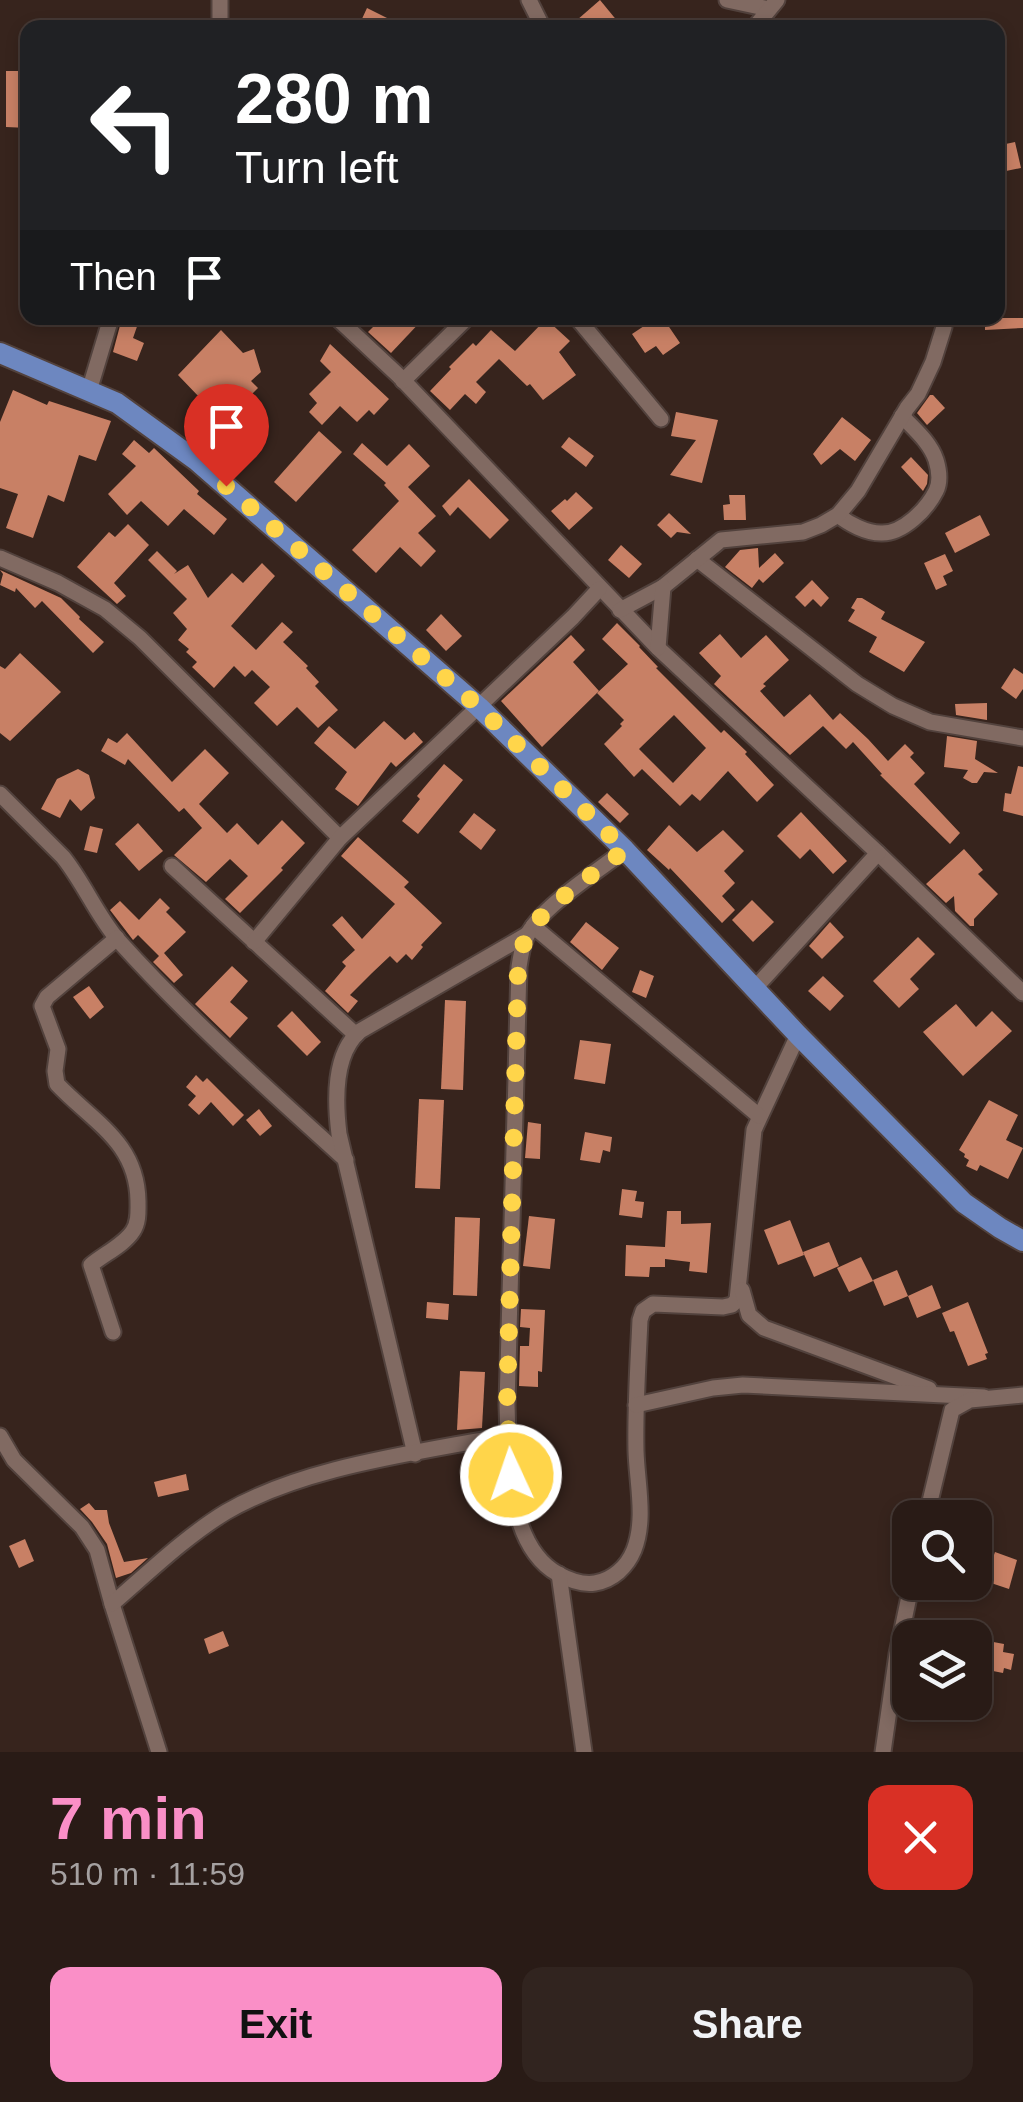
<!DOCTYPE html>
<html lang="en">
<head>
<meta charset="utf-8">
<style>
	:root { --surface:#291b16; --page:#31241f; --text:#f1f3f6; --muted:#a5a1a1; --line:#453935; --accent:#fa8fc7 }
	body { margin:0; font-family:Helvetica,sans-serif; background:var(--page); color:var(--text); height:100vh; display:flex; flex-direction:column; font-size:38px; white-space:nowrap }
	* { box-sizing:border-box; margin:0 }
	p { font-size:32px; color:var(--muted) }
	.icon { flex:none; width:55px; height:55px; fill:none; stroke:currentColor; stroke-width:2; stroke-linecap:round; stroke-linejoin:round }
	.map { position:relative; height:1752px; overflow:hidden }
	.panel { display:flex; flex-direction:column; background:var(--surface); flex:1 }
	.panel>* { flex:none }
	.banner { position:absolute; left:20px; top:20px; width:985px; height:305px; border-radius:20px; box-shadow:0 5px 15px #0003,0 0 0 2px var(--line); background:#202124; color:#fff; overflow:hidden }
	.controls { position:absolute; left:892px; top:1500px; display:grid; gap:20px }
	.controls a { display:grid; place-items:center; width:100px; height:100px; border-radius:20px; background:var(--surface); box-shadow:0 5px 15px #0003,0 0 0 2px var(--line); font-size:50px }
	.pin { position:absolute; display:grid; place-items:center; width:85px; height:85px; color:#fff; margin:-102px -42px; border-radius:50% 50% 50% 0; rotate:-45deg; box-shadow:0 0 10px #0007 }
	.pin .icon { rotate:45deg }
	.me { position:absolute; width:110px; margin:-55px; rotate:357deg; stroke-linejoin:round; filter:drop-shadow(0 0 8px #0008) }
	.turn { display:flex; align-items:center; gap:35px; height:210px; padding:0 50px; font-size:45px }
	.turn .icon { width:130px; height:130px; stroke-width:2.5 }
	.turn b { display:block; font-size:70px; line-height:85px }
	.then { display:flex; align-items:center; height:95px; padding:0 50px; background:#0003; gap:20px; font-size:38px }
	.round { display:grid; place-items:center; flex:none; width:105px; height:105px; border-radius:20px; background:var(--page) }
	.summary { display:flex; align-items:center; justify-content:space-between; height:170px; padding:0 50px }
	h1 { font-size:60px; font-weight:600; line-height:75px; color:var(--accent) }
	.action { display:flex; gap:20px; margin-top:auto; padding:20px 50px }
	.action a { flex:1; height:115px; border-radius:20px; background:var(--accent); color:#111; font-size:40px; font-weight:600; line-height:115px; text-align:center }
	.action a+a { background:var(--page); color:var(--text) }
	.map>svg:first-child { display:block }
</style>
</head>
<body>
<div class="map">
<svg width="1023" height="1752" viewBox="0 0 1023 1752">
	<rect width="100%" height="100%" fill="#37241d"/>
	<!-- building -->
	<g fill="#c88065" fill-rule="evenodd">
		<path d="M600,0L623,28H584L577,20Z"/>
		<path d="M367,8L407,28H367L369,24L361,21Z"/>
		<path d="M6,71H28V128L6,127Z"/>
		<path d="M1015,142L1021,168L1006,171L1001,145Z"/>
		<path d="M122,318H140L133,338L144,343L137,361L113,352Z"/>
		<path d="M382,318H424L391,353L368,332Z"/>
		<path d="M656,318H663L680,343L663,355L656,346L645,353L632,334Z"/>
		<path d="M985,318H1023V328L985,330Z"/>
		<path d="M546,319L570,341L559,352L576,375L543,400L530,384L527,386L499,359L476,382L486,392L476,404L465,394L450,410L430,391L451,369L449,367L473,343L476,346L491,330L515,351Z"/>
		<path d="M221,330L243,353L254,349L261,372L251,381L258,388L221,425L198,402L201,399L178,375Z"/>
		<path d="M330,344L389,399L374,415L369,410L357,422L340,406L322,425L309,412L317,403L309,394L331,372L320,361Z"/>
		<path d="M13,390L47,405L49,401L111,421L96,461L79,455L64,502L48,495L33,538L6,528L18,494L0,488V422Z"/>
		<path d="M930,395H933L945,408L927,425L917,413Z"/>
		<path d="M676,412L718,420L702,483L670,475L696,440L671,436Z"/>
		<path d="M842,417L871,440L855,461L840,449L821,465L813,454Z"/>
		<path d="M319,431L342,452L296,502L274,482Z"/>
		<path d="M569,437L594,456L586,467L561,447Z"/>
		<path d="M134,440L149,453L154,448L199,491L197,494L227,519L214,535L184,509L168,526L141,501L127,515L108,494L136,466L122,454Z"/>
		<path d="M362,443L387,466L409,444L430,466L408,487L436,516L418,533L436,551L421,567L400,547L376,573L352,550L399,501L384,485L386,483L353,454Z"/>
		<path d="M911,457L928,475L927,484L923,491L901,467Z"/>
		<path d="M469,479L509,520L490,539L458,507L450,516L442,506Z"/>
		<path d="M576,492L593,508L569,530L551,511L565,499L567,501Z"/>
		<path d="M729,495H745L746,520H724L723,505L730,504Z"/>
		<path d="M669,513L691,534L677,532L671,538L657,525Z"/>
		<path d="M980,515L990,535L955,553L945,533Z"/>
		<path d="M128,524L149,545L114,583L126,596L117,604L77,567L109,532L115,537Z"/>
		<path d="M621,545L642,564L629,578L608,560Z"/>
		<path d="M758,548L759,568L775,553L784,563L763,583L759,579L752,588L725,567L740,550Z"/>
		<path d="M157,551L177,571L174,574L188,565L208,598L232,573L243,583L262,563L275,576L231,626L256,650L282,622L293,632L283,642L308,666L306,668L319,682L315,686L338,710L318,728L297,707L277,726L254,703L270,687L252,670L245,677L234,666L214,688L192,667L197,662L186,652L189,649L178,640L187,629L173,613L187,599L148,560Z"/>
		<path d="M945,554L953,571L943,576L947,585L936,590L924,563Z"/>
		<path d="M0,570L61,598L80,617L79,619L104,642L93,653L42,601L35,608L16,588L15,592L0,585L3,574Z"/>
		<path d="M812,580L829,598L821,607L813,599L805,607L795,597Z"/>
		<path d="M857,598H862L885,612L881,619L925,642L904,672L869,652L877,637L848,621L855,610L851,608Z"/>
		<path d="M441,614L462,636L446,651L426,630Z"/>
		<path d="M617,623L640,646L639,647L658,667L656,668L721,733L724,730L747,752L745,754L774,785L757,802L728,771L700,801L692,794L680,806L642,769L634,777L604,744L622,726L620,724L624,720L597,693L628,664L602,639ZM674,715L706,748L673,783L639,749Z"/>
		<path d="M720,634L741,658L766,635L789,660L763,684L766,686L760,691L784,717L810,694L833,720L840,713L868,739L888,761L905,744L914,753L910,757L925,773L914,784L960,833L950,844L880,775L882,774L853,742L846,749L823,726L790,755L714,684L721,676L699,653Z"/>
		<path d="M571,635L585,650L573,662L599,691L542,747L501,701Z"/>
		<path d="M20,653L61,692L10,741L0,733V666L5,669Z"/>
		<path d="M1014,668L1023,674V689L1016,699L1001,688Z"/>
		<path d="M987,703V720L956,715L955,704Z"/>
		<path d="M384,721L405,740L414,732L423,742L396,767L391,762L358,806L335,789L347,772L314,743L329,726L355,749Z"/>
		<path d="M127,733L172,782L205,749L229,773L199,804L227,833L237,823L258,845L282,820L305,843L281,868L283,870L240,913L225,899L248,876L230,859L206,882L174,855L202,828L184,808L179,812L128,759L125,765L101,751L108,738L117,743Z"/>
		<path d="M947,736L977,741L975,759L998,773L984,772L977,783H972L963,778L968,770L944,767Z"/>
		<path d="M444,764L463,780L418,834L402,821L420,799L417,796Z"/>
		<path d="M1018,766L1023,767V816L1003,811L1005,793L1011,794Z"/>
		<path d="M78,769L89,775L95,798L81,811L70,799L60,818L41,809L57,779Z"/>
		<path d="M607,793L629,814L620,823L598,802Z"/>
		<path d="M801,812L847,861L833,874L810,849L800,859L777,836Z"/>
		<path d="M474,813L496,830L481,850L459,832Z"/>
		<path d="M138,823L163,851L139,871L115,844Z"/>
		<path d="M669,825L697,852L723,830L744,851L724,871L735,883L722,896L735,910L722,923L670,868L669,870L647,850Z"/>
		<path d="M90,826L103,829L97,853L84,850Z"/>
		<path d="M358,837L409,882L404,887L442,923L421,945L423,947L412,960L406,954L397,963L390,956L372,973L350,995L358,1001L348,1013L325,991L346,966L342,962L355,950L332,925L342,916L362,939L395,904L341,856Z"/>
		<path d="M964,849L983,870L978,874L998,894L974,919V926H970L955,911L954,896L946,903L926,884Z"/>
		<path d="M160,898L170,908L166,912L186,932L164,953L183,975L174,983L153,962L159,956L138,935L133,940L110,910L120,901L139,920Z"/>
		<path d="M752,900L774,922L753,942L732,920Z"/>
		<path d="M586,922L619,948L602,970L570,942Z"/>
		<path d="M830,922L844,937L822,959L809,946Z"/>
		<path d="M918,937L935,954L910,979L919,989L899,1008L873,981Z"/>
		<path d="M232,966L248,981L230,1002L248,1018L230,1038L195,1004Z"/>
		<path d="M640,970L654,976L646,998L632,992Z"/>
		<path d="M823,976L844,996L830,1011L808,991Z"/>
		<path d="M89,986L104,1007L90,1019L73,997Z"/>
		<path d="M445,1000L466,1001L463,1090L441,1089Z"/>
		<path d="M956,1004L976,1027L992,1011L1012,1031L963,1076L923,1032Z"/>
		<path d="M292,1011L321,1042L307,1056L277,1026Z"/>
		<path d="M580,1040L611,1044L605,1084L574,1079Z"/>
		<path d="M196,1075L203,1082L207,1078L244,1115L233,1126L211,1102L199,1115L188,1105L196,1096L186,1087Z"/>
		<path d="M419,1099L444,1100L440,1189L415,1188Z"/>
		<path d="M989,1100L1018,1115L1006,1140L1023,1148L1008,1179L980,1165L977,1171L966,1166L969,1160L964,1157L965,1154L959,1150Z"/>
		<path d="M259,1109L272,1126L260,1136L246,1120Z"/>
		<path d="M528,1122L541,1124L540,1159L525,1158Z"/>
		<path d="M585,1132L612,1137L610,1152L603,1150L600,1163L580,1160Z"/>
		<path d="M622,1189L637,1191L635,1201L644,1202L642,1218L619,1215Z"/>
		<path d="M667,1211H681V1224L711,1223L707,1273L689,1271L690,1262L665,1259V1267H650L649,1277L625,1276L626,1245L665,1247Z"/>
		<path d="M529,1216L555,1219L550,1269L523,1266Z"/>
		<path d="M455,1217L480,1218L477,1296L453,1295Z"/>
		<path d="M790,1220L804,1255L778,1265L764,1230Z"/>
		<path d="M829,1242L839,1266L814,1277L803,1252Z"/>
		<path d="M861,1257L873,1281L849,1292L837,1268Z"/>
		<path d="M897,1270L908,1296L932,1285L941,1308L917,1318L908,1296L884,1306L873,1280Z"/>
		<path d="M427,1302L449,1304L448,1320L426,1318Z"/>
		<path d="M968,1302L988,1353L985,1354L987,1359L968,1366L954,1331L950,1332L942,1313Z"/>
		<path d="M521,1309L545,1310L542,1372L538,1371V1387L519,1386L520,1346H529L530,1328L520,1327Z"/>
		<path d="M460,1371L485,1372L482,1428L457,1430Z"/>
		<path d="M519,1435L539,1436L537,1467L521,1466Z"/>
		<path d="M186,1474L189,1490L158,1497L154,1482Z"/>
		<path d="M89,1503L95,1510H107L109,1523L124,1562L148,1558L131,1573L116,1578L107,1544L92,1522L80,1509Z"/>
		<path d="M25,1539L34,1561L19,1568L9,1546Z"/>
		<path d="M995,1552L1017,1560L1009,1589L985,1581Z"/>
		<path d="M223,1631L229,1646L209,1654L204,1639Z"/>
		<path d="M988,1641L1004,1644L1003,1652L1014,1654L1011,1670L1004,1668L1003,1673L983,1669Z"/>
		<path d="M933,1702H955L950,1721L929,1715Z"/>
	</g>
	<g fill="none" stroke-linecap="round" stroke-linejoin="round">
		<defs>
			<g id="minor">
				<path d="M529,0L543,28"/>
				<path d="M727,0L769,9"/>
				<path d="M220,28V0"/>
				<path d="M754,28L777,0"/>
				<path d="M337,318L399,376L658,648L878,853L1023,993"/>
				<path d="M577,318L661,419"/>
				<path d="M403,381L467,318"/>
				<path d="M89,391L111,318"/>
				<path d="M838,515C849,524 866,533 881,533C903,534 927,509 936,491C941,481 939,470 936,460C930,442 914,429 902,416"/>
				<path d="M0,558L58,583L105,609L140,638L340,838"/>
				<path d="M697,559L857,684L893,706L930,722L1023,738"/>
				<path d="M620,610L663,587L721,540L803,532L821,525L838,515L858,491L907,408L918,394L933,362L944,327V318"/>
				<path d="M658,648L663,587"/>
				<path d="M0,794L63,857C84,883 96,914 118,940C189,1019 268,1089 346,1160"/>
				<path d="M625,850C599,870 548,903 531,929C523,940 521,954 519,967L507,1405C509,1457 506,1545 558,1574C569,1580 582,1585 595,1583C613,1580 627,1567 634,1550C646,1519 637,1483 636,1451C635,1407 638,1364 640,1320L643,1311L653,1304L723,1307L732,1305L737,1300L754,1130L798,1035"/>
				<path d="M172,866L356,1035"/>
				<path d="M533,926L759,1116"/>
				<path d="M254,942L340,838L573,617L599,589"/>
				<path d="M755,988L878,853"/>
				<path d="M742,1290L749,1315L764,1328L929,1389"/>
				<path d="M113,1332L91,1265C104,1254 124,1245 133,1231C139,1222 138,1211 138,1201C137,1142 93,1122 57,1084L55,1071L58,1049L42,1006L47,997L117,938"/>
				<path d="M636,1405L713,1388L743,1385L984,1397"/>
				<path d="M0,1436L14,1460L82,1527L97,1550L112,1604L159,1752"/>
				<path d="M415,1454L339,1134C335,1101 333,1054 360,1031L528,934"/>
				<path d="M926,1518L952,1410L970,1400L1023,1395"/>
				<path d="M559,1574L584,1752"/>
				<path d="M112,1604C148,1573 185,1537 226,1512C305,1466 418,1453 508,1435"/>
				<path d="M883,1752L897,1654L912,1582"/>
			</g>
			<path id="major" d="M0,353L117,403L197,461L479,707L625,850L798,1035L964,1203L1000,1228L1023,1241"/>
		</defs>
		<!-- minor casing -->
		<use href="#minor" stroke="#52423d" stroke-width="19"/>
		<!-- major casing -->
		<use href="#major" stroke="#52423d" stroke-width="24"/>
		<!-- minor -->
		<use href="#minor" stroke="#816a62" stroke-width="15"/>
		<!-- major -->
		<use href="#major" stroke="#6d87c0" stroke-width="20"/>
	</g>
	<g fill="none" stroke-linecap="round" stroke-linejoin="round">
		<!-- route -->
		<path stroke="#ffd54a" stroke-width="18" stroke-dasharray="0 32.4" d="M226,486L479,707L625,850C599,870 548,904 531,929C523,940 521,954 518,967L507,1405L511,1475"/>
	</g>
</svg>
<div class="controls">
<a><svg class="icon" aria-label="search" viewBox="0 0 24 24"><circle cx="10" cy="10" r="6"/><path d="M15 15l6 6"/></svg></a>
<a><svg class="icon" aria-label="layers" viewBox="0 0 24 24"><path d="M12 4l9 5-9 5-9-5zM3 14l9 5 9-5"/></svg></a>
</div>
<div class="pin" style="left:226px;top:486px;background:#d93025"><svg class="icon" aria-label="arrive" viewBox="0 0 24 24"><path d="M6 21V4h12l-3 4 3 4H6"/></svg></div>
<svg class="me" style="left:511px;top:1475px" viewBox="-20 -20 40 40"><circle r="17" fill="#ffd54a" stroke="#fff" stroke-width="3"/><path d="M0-11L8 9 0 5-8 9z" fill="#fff"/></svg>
<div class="banner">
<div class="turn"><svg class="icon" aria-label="left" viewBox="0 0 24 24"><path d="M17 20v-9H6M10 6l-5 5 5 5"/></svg><div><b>280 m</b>Turn left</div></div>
<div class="then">Then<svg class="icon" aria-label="arrive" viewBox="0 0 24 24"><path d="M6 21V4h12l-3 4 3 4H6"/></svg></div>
</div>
</div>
<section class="panel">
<div class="summary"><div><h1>7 min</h1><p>510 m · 11:59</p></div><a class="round" style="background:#d93025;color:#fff"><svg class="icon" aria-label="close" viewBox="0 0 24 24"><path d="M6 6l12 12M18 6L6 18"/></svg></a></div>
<div class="action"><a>Exit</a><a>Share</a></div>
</section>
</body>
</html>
